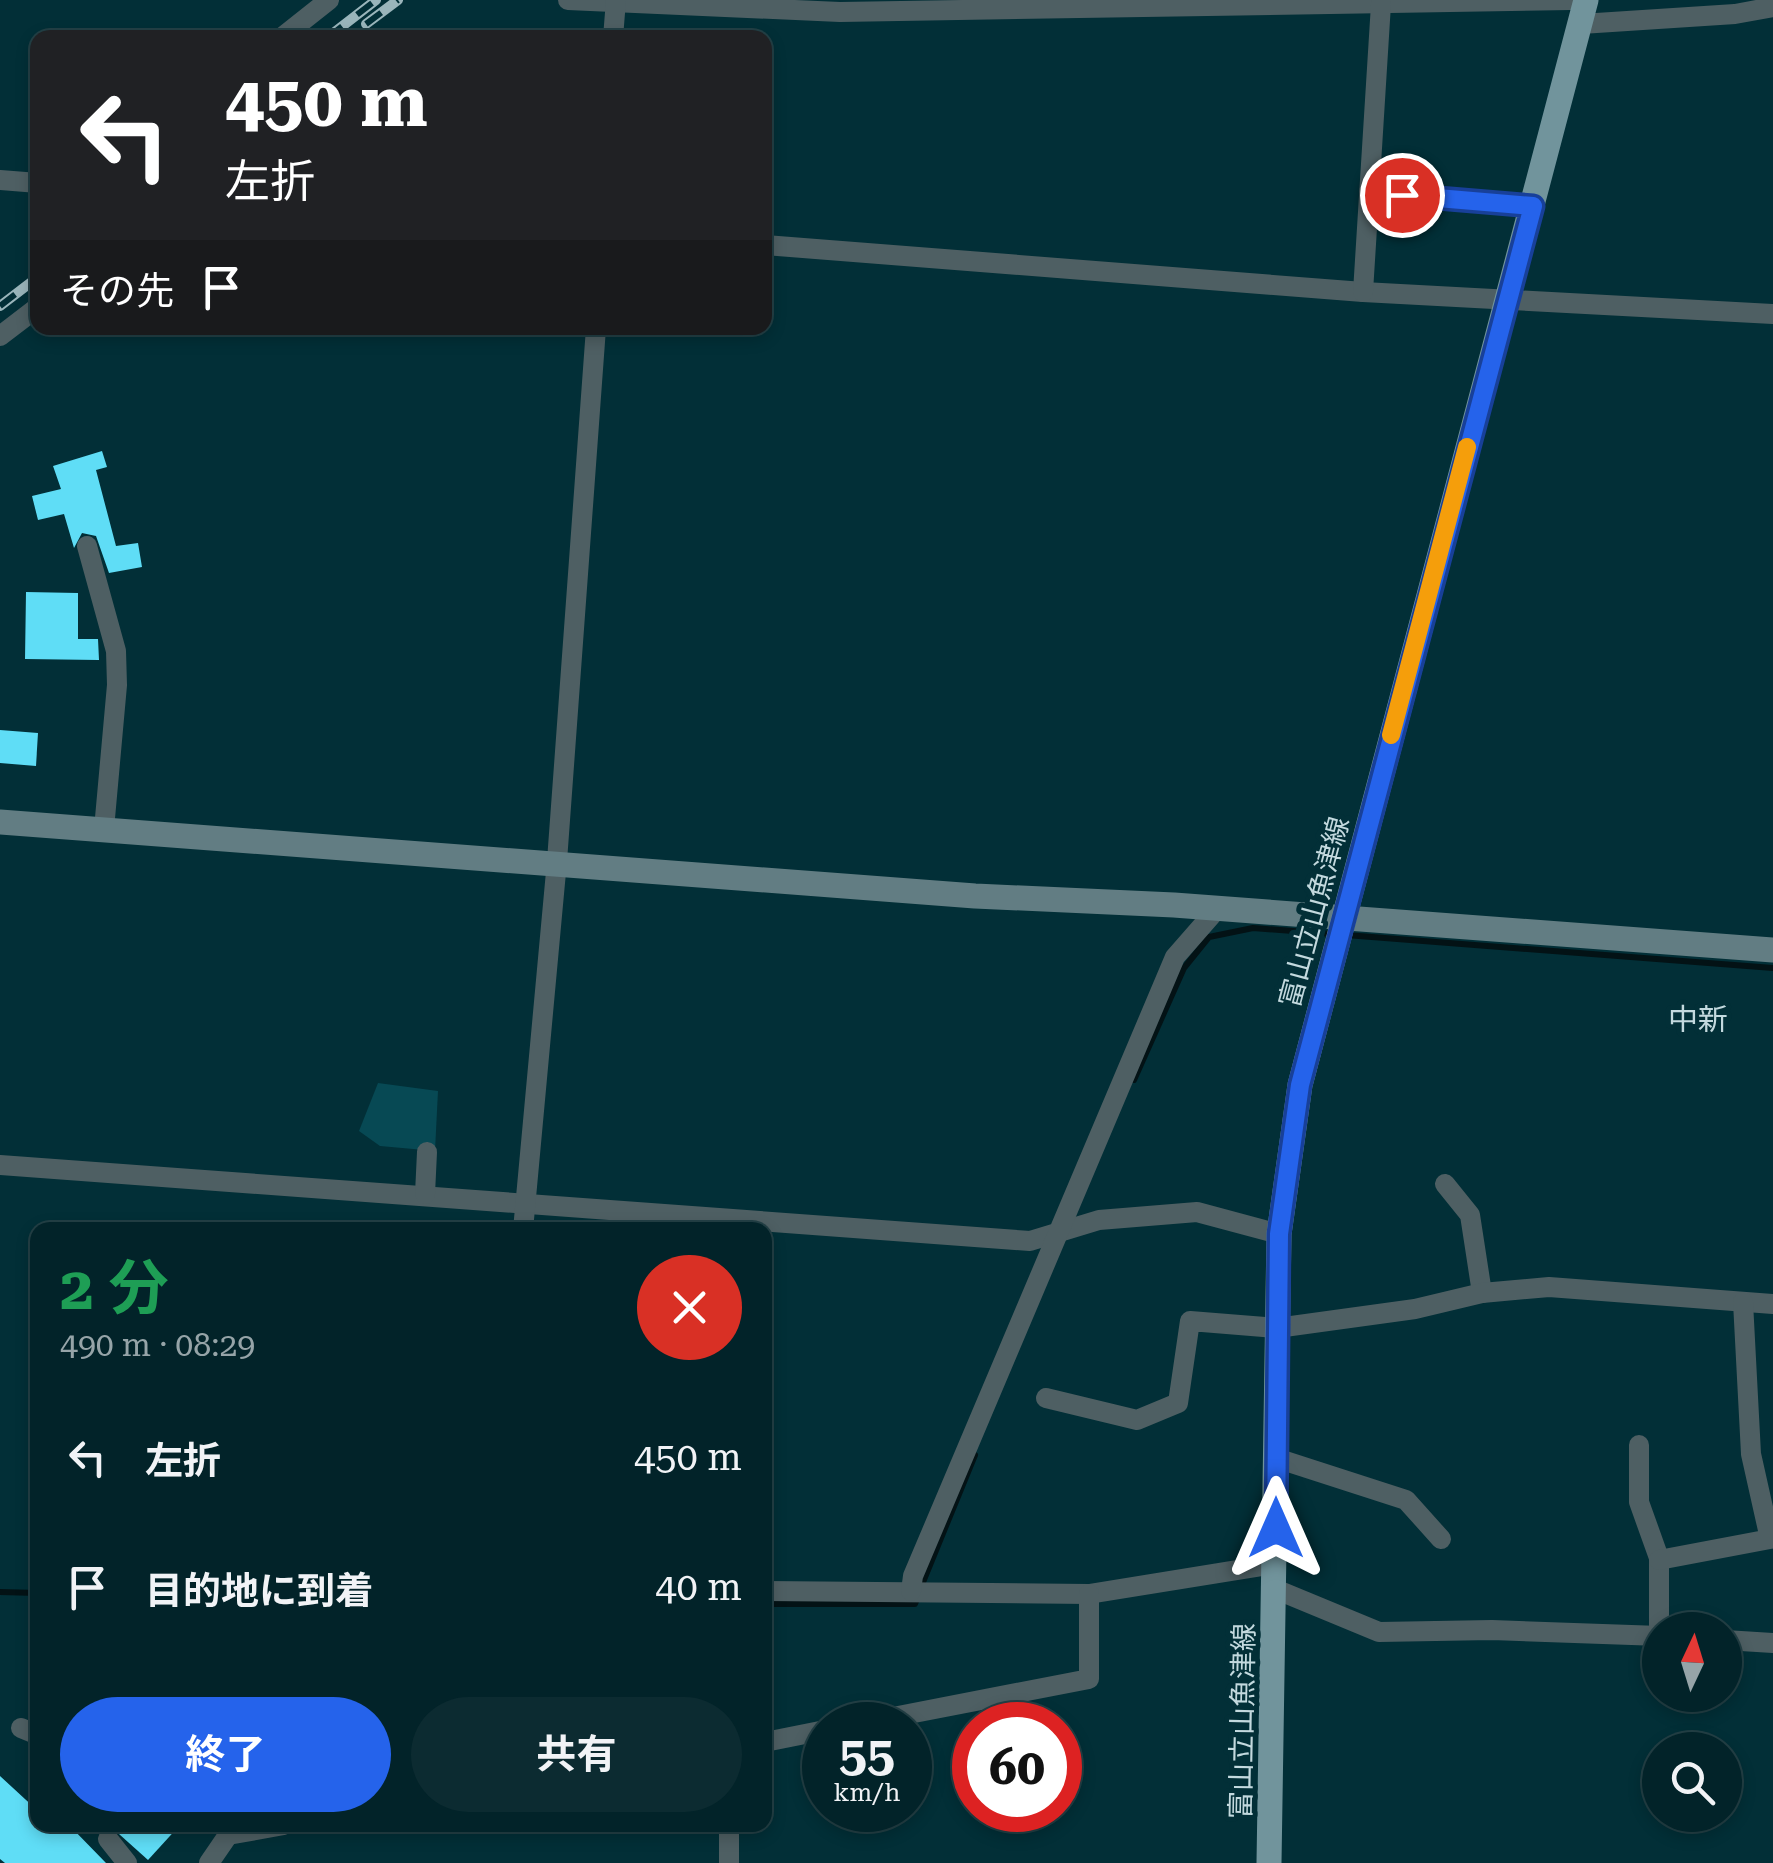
<!DOCTYPE html>
<html lang="ja">
<head>
<meta charset="utf-8">
<style>
	:root { --surface:#022329; --page:#0c2b31; --text:#f1f3f6; --muted:#96a4a8; --line:#234046; --accent:#2563eb }
	body { margin:0; font-family:"Roboto Serif","Noto Sans JP",serif; background:var(--page); color:var(--text); height:100vh; display:flex; flex-direction:column; font-size:38px; white-space:nowrap }
	* { box-sizing:border-box; margin:0 }
	p { font-size:32px; color:var(--muted) }
	.icon { flex:none; width:55px; height:55px; fill:none; stroke:currentColor; stroke-width:2; stroke-linecap:round; stroke-linejoin:round }
	.map { position:relative; flex:1; overflow:hidden }
	.panel { position:absolute; left:30px; top:1222px; width:742px; height:610px; display:flex; flex-direction:column; background:var(--surface); border-radius:20px; box-shadow:0 5px 15px #0003,0 0 0 2px var(--line) }
	.panel>* { flex:none }
	.hud { position:absolute; left:30px; top:30px; width:742px; height:305px; border-radius:20px; box-shadow:0 5px 15px #0003,0 0 0 2px var(--line); background:#202124; color:#fff; overflow:hidden }
	.needle { width:65px; rotate:4deg }
	.controls { position:absolute; left:1642px; top:1612px; display:grid; gap:20px }
	.controls a { display:grid; place-items:center; width:100px; height:100px; border-radius:50%; background:var(--surface); box-shadow:0 5px 15px #0003,0 0 0 2px var(--line); font-size:50px }
	.speed { position:absolute; left:802px; top:1702px; display:flex; gap:20px; font-size:50px; font-weight:700; text-align:center }
	.speed>* { display:grid; place-content:center; width:130px; height:130px; border-radius:50%; background:var(--surface); box-shadow:0 5px 15px #0003,0 0 0 2px var(--line); line-height:1 }
	.speed small { font-size:25px; font-weight:400 }
	.speed .limit { border:15px solid #d22; background:#fff; color:#111 }
	.pin { position:absolute; display:grid; place-items:center; width:85px; height:85px; color:#fff; margin:-42px; border:5px solid #fff; border-radius:50%; box-shadow:0 2px 10px #0007 }
	.me { position:absolute; width:110px; margin:-55px; rotate:0deg; stroke-linejoin:round; filter:drop-shadow(0 0 8px #0008) }
	.turn { display:flex; align-items:center; gap:35px; height:210px; padding:0 30px; font-size:45px }
	.turn .icon { width:130px; height:130px; stroke-width:2.5 }
	.turn b { display:block; font-size:70px; line-height:85px }
	.then { display:flex; align-items:center; height:95px; padding:0 30px; background:#0003; gap:20px; font-size:38px }
	.round { display:grid; place-items:center; flex:none; width:105px; height:105px; border-radius:52px; background:var(--page) }
	.headline { display:flex; align-items:center; justify-content:space-between; height:170px; padding:0 30px }
	h1 { font-size:60px; font-weight:700; line-height:75px; color:#1e9e55 }
	.button { display:flex; gap:20px; margin-top:auto; padding:20px 30px }
	.button a { flex:1; height:115px; border-radius:60px; background:var(--accent); color:#fff; font-size:40px; font-weight:700; line-height:115px; text-align:center }
	.button a+a { background:var(--page); color:var(--text) }
	ul { padding:0; list-style:none }
	li { display:flex; align-items:center; gap:30px; height:130px; padding:0 30px }
	li div { flex:1 }
	li b { display:block; font-size:38px }
	li em { font-style:normal }
	.map>svg:first-child { display:block }
</style>
</head>
<body>
<div class="map">
<svg width="1773" height="1863" viewBox="0 0 1773 1863">
	<rect width="100%" height="100%" fill="#022f37"/>
	<!-- green -->
	<path fill="#074954" d="M378,1083L438,1091L435,1151L380,1146L359,1131Z"/>
	<g fill="none" stroke-linecap="round" stroke-linejoin="round">
		<!-- stream -->
		<g stroke="#031215" stroke-width="6">
			<path d="M1346,935L1773,968"/>
			<path d="M1134,1080L1184,968L1209,937L1253,928L1333,934"/>
			<path d="M921,1587L975,1455"/>
			<path d="M0,1592L38,1593"/>
			<path d="M765,1604H915L917,1599"/>
		</g>
	</g>
	<!-- building -->
	<g fill="#5fddf6">
		<path d="M102,451L107,467L96,470L116,546L138,543L142,567L109,573L96,536L82,533L74,548L64,514L38,520L32,496L61,489L53,466Z"/>
		<path d="M26,592L78,593V639H98L99,660L25,659Z"/>
		<path d="M0,730L38,733L36,766L0,763Z"/>
		<path d="M0,1776L38,1811V1825H69L106,1863H5L0,1859Z"/>
		<path d="M180,1825L148,1860L109,1825Z"/>
	</g>
	<g fill="none" stroke-linecap="round" stroke-linejoin="round">
		<!-- street -->
		<g stroke="#4e5f63" stroke-width="20">
			<path d="M568,0L840,12L1571,0"/>
			<path d="M1581,24L1735,14L1773,7"/>
			<path d="M281,38L329,0"/>
			<path d="M613,38L616,0"/>
			<path d="M0,180L38,183"/>
			<path d="M1369,192L1533,205"/>
			<path d="M765,245L1363,292L1773,314"/>
			<path d="M1363,292L1381,4"/>
			<path d="M0,336L38,307"/>
			<path d="M87,546L116,651L117,685L104,829"/>
			<path d="M0,1165L1030,1241L1099,1220L1197,1212L1279,1234"/>
			<path d="M1445,1184L1470,1215L1482,1293"/>
			<path d="M425,1194L427,1152"/>
			<path d="M523,1230L557,861L596,328"/>
			<path d="M1046,1398L1137,1420L1178,1403L1190,1321L1277,1328L1415,1309L1482,1293L1549,1287L1773,1304"/>
			<path d="M1639,1445V1502L1659,1558V1636"/>
			<path d="M1276,1458L1406,1500L1441,1539"/>
			<path d="M1659,1560L1770,1539L1751,1454L1743,1302"/>
			<path d="M1275,1589L1379,1632L1492,1630L1660,1636"/>
			<path d="M765,1591L1089,1594L1275,1564"/>
			<path d="M911,1591L913,1576L1175,957L1217,909"/>
			<path d="M1725,1640L1773,1643"/>
			<path d="M852,1725L1089,1679V1594"/>
			<path d="M21,1728L38,1735"/>
			<path d="M765,1742L825,1730"/>
			<path d="M228,1835L284,1825"/>
			<path d="M108,1839L127,1863"/>
			<path d="M209,1863L235,1825"/>
			<path d="M729,1863V1825"/>
		</g>
		<!-- secondary -->
		<path stroke="#627d83" stroke-width="25" d="M0,822L975,896L1174,905L1773,950"/>
		<!-- primary -->
		<path stroke="#71949c" stroke-width="25" d="M1269,1863L1279,1234L1300,1085L1586,0"/>
		<defs>
			<g id="rail">
				<path d="M366,24L398,0"/>
				<path d="M327,38L376,0"/>
				<path d="M0,306L38,277"/>
			</g>
		</defs>
		<!-- rail casing -->
		<use href="#rail" stroke="#9ab5bb" stroke-width="10"/>
		<!-- rail -->
		<use href="#rail" stroke="#022f37" stroke-width="6" stroke-dasharray="19" stroke-linecap="butt"/>
	</g>
	<g fill="none" stroke-linecap="round" stroke-linejoin="round">
		<defs>
			<path id="route" d="M1276,1528L1279,1234L1300,1085L1533,206L1402,195"/>
		</defs>
		<!-- route casing -->
		<use href="#route" stroke="#184099" stroke-width="25"/>
		<!-- route -->
		<use href="#route" stroke="#2563eb" stroke-width="18"/>
		<!-- slow -->
		<path stroke="#f59e0b" stroke-width="18" d="M1391,735L1467,447"/>
	</g>
	<g text-anchor="middle" stroke-width="10" stroke-linejoin="round" paint-order="stroke">
		<!-- street labels -->
		<g font-size="28" fill="#c3d9de" stroke="#022f37">
			<text transform="translate(1314 912) rotate(-75)" y="10">富山立山魚津線</text>
			<text transform="translate(1242 1721) rotate(-89)" y="10">富山立山魚津線</text>
		</g>
		<!-- neighbourhood labels -->
		<g font-size="30" fill="#c3d9de" stroke="#022f37">
			<text x="1698" y="1030">中新</text>
		</g>
	</g>
</svg>
<div class="controls">
<a><svg class="needle" viewBox="-14 -14 28 28"><path d="M0-13l5 13h-10z" fill="#e53935"/><path d="M0 13l5-13h-10z" fill="#96a4a8"/></svg></a>
<a><svg class="icon" aria-label="search" viewBox="0 0 24 24"><circle cx="10" cy="10" r="6"/><path d="M15 15l6 6"/></svg></a>
</div>
<div class="speed"><div>55<small>km/h</small></div><div class="limit">60</div></div>
<div class="pin" style="left:1402px;top:195px;background:#d93025"><svg class="icon" aria-label="arrive" viewBox="0 0 24 24"><path d="M6 21V4h12l-3 4 3 4H6"/></svg></div>
<svg class="me" style="left:1276px;top:1528px" viewBox="-20 -20 40 40"><path d="M0-17L14 15 0 8-14 15z" fill="#2563eb" stroke="#fff" stroke-width="4"/></svg>
<div class="hud">
<div class="turn"><svg class="icon" aria-label="left" viewBox="0 0 24 24"><path d="M17 20v-9H6M10 6l-5 5 5 5"/></svg><div><b>450 m</b>左折</div></div>
<div class="then">その先<svg class="icon" aria-label="arrive" viewBox="0 0 24 24"><path d="M6 21V4h12l-3 4 3 4H6"/></svg></div>
</div>
<section class="panel">
<div class="headline"><div><h1>2 分</h1><p>490 m · 08:29</p></div><a class="round" style="background:#d93025;color:#fff"><svg class="icon" aria-label="close" viewBox="0 0 24 24"><path d="M6 6l12 12M18 6L6 18"/></svg></a></div>
<ul>
<li><svg class="icon" aria-label="left" viewBox="0 0 24 24"><path d="M17 20v-9H6M10 6l-5 5 5 5"/></svg><div><b>左折</b></div><em>450 m</em></li>
<li><svg class="icon" aria-label="arrive" viewBox="0 0 24 24"><path d="M6 21V4h12l-3 4 3 4H6"/></svg><div><b>目的地に到着</b></div><em>40 m</em></li>
</ul>
<div class="button"><a>終了</a><a>共有</a></div>
</section>
</div>
</body>
</html>
